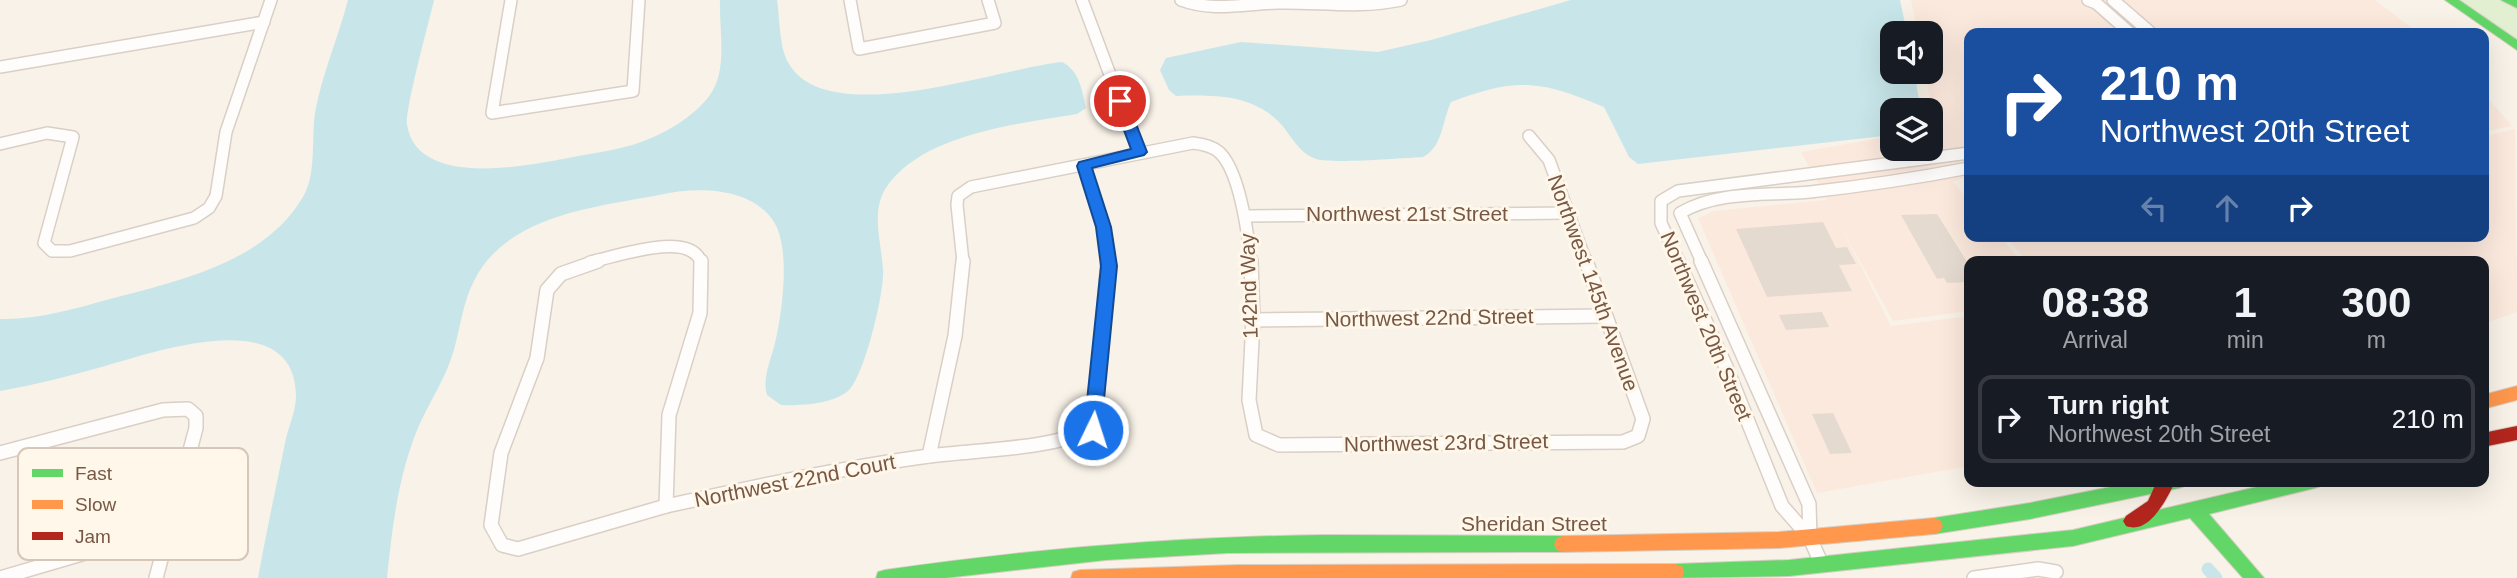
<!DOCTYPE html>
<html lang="en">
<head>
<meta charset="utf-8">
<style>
	:root { --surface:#171b24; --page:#242831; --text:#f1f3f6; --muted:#9ea1a6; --line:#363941 }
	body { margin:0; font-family:Arial,sans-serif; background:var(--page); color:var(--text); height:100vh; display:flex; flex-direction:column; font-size:26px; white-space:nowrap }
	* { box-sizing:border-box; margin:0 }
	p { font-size:23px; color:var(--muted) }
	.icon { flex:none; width:38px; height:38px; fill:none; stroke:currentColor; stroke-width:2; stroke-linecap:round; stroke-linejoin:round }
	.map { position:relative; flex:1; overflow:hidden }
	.drawer { position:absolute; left:1964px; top:256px; width:525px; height:231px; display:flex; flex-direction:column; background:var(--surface); border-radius:14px; box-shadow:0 7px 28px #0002 }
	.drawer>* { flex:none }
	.banner { position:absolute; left:1964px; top:28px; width:525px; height:214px; border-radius:14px; box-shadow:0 7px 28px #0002; background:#1a4fa0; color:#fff; overflow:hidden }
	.fabs { position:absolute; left:1880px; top:21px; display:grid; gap:14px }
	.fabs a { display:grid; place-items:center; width:63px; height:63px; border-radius:14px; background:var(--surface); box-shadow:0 7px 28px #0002; font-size:35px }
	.pin { position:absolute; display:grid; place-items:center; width:60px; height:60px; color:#fff; margin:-30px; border:4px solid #fff; border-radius:50%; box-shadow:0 2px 7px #0007 }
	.me { position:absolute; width:77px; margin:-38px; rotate:4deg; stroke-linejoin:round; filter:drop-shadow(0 0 5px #0008) }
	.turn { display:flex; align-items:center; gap:24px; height:147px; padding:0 21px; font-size:32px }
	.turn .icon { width:91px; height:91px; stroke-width:2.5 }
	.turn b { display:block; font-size:49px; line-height:60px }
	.lanes { display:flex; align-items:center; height:66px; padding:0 21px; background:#0003; justify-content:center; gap:35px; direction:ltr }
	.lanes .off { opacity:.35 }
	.eta { display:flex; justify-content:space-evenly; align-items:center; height:119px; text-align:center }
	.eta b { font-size:42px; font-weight:700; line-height:49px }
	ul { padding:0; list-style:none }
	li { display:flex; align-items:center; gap:21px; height:88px; margin:0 14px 10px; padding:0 7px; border:4px solid var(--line); border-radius:14px }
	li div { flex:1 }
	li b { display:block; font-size:26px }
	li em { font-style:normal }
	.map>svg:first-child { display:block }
</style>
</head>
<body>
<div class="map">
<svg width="2517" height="578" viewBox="0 0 2517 578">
	<rect width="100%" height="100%" fill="#f8f2e8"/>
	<!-- commercial -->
	<g fill="#fce9dd">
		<path d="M1911,0H2375L2418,33H1969V176L1953,182L1969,200V236H2000L2021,261H1969V311L1893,321L1839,223L1891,326L1969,316V466L1817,493L1698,218L1714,211L1827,200L1801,152L1892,136V149H1930V129L1935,128L1925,72H1930V33H1918Z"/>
		<path d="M2483,93L2512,126L2483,132Z"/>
		<path d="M2515,129L2517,312L2483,324V261H2027L2005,236H2483V137Z"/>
	</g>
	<!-- green -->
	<path fill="#e3efd1" d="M2458,0H2500L2517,7V41Z"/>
	<!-- water -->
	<g fill="#c8e6e9">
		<path d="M348,0H434C429,22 405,109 407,125C418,190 531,165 573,157C599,152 627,149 651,138C673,129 701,111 713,90C727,66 719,27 720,0H777C780,19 779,48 789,64C829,131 1000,68 1062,62C1080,71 1082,91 1086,108L1077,114C1018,124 930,133 890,182C869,208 881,239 883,269C885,291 864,378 848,391C832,404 801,406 781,405L767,395C762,378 771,360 775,343C782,314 792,245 772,219C747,186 695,187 659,195C596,207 506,215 474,281C460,308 460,339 448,367C438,391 423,413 414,438C397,484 392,530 387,578H258C266,533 276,488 285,443C288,427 296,412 296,396C295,300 149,354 98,368C66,377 33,385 0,391V319C37,320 74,309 110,299C178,281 264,263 303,197C317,173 311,139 315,113C322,74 338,38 348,0Z"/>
		<path d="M1571,0H1900L1907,33H1892V72H1914L1921,110H1892V135L1638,164L1629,157L1604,107C1541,80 1516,77 1451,102C1442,121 1443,147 1423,157C1402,158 1332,164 1316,159C1297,152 1291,134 1278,121C1250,94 1212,95 1176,96L1169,90L1160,70L1166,58L1241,42L1378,52L1431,40Z"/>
	</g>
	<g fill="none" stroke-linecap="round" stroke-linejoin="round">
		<!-- canal -->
		<path stroke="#c8e6e9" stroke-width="13" d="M2208,569L2216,578"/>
	</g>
	<!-- building -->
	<g fill="#e5dacf">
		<path d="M1937,214L1969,265V282L1947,283L1944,278L1937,279L1901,215Z"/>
		<path d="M1823,222L1836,248L1847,247L1856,264L1839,265L1852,291L1767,297L1736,229Z"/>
		<path d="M1822,312L1829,327L1786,330L1779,315Z"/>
		<path d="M1833,413L1852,453L1830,454L1812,414Z"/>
	</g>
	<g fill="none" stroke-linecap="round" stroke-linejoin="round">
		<defs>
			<g id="street-far1">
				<path d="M511,0L492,113L633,91L639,0"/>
				<path d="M850,0L859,49L995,23L988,0"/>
				<path d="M1082,0L1139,152"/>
				<path d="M1181,0C1213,12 1244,4 1277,3C1319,2 1359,9 1401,0"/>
				<path d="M2088,0L2096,3L2130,33"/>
				<path d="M2113,0L2151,33"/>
				<path d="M0,67L264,22"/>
				<path d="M1529,136L1549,160L1586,262"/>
				<path d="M0,144L47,133L73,137L44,243L52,251H70L194,218L209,208L216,196L226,132L271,0"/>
				<path d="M1084,166L1103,227L1108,262"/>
				<path d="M1246,216L1568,213"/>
				<path d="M590,262C615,257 690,230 701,262"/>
				<path d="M963,262L957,205L958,196L971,187L1193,143C1202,144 1212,146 1219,152C1240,171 1248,235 1251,262"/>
				<path d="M1679,262L1661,223V201L1678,191L1969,153"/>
				<path d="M1702,262L1680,213C1719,190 1767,196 1810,192C1864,186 1917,178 1969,168"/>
			</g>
			<g id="street">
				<path d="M598,261L561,274L547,290L537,358L501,453L491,525L502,545L518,549L666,506"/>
				<path d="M1251,261L1253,320L1249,400L1256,435L1279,445L1623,442L1638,436L1643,419L1586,261"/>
				<path d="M1678,261L1726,367L1782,506L1810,538"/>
				<path d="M1701,261L1809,504L1810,538L1822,565"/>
				<path d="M1253,320L1604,316"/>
				<path d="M0,453L163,410L188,409L196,416V428L156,578"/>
				<path d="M929,456L955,336L963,261"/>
				<path d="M666,506L669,415L700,313L701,261"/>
				<path d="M666,506C753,487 841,468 929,456C984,449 1042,450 1093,430L1108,261"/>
				<path d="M0,578L167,529"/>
				<path d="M1974,578L2038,569L2056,572"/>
			</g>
			<g id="fast">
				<path d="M2445,0H2459L2517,40V50Z"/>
				<path d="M2501,0H2517V8Z"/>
				<path d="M2141,481H2188L2185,486L2179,488L2030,519L1934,534L1928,532L1925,526L1928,520L1934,518L2030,503Z"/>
				<path d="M2282,481H2324L2321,486L2315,488L2209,514L2264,578H2243L2190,518L2073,546L1789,576L1669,578L1666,572L1668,566L1675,564L1789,560L2073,530Z"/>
				<path d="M1324,535L1563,536L1569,538L1572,544L1569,550L1563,552L1228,553L1106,560L945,578H876L878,572L885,570C1031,549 1176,537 1324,535Z"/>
			</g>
			<g id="slow">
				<path d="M2517,386V400L2483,409V395Z"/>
				<path d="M1934,518L1940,520L1943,526L1940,532L1934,534L1779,548L1563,552L1557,550L1554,544L1557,538L1563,536L1779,532Z"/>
				<path d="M1675,564L1682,566L1684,572L1682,578H1071L1073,572L1080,570L1238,565Z"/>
			</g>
			<g id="jam">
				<path d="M2517,426V440L2483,447V433Z"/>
				<path d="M2157,481H2173L2174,484C2166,500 2149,535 2126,526L2123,521L2126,516L2148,501Z"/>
			</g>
		</defs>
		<!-- street-far1 casing -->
		<use href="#street-far1" stroke="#d9cfc6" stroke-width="14"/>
		<!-- street casing -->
		<use href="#street" stroke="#d9cfc6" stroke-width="16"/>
		<!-- fast casing -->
		<use href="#fast" stroke="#d8cec3" stroke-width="2"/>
		<!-- slow casing -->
		<use href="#slow" stroke="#d8cec3" stroke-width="2"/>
		<!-- jam casing -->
		<use href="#jam" stroke="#d8cec3" stroke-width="2"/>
		<!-- street-far1 -->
		<use href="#street-far1" stroke="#fefdfc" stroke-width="11"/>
		<!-- street -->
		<use href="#street" stroke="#fefdfc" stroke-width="13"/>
		<!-- fast -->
		<use href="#fast" fill="#63d668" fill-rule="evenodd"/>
		<!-- slow -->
		<use href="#slow" fill="#ff974d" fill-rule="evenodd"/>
		<!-- jam -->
		<use href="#jam" fill="#b3261e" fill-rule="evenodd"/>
	</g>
	<!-- route -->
	<path fill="#1a73e8" stroke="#114b97" stroke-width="2" d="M1120,97L1127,101L1147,152L1144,155L1092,168L1111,227L1117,266L1101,430L1093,437L1084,430L1101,266L1096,227L1077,166L1079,162L1131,149L1113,101Z"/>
	<g text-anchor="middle" stroke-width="6" stroke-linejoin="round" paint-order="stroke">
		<!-- street labels -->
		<g font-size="21" fill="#785845" stroke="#fff7e9">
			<text x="1407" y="221">Northwest 21st Street</text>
			<text transform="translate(1593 283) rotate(70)" y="7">Northwest 145th Avenue</text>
			<text transform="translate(1249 286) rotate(-92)" y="7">142nd Way</text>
			<text transform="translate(1429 318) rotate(-1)" y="7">Northwest 22nd Street</text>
			<text transform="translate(1706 326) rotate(67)" y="7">Northwest 20th Street</text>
			<text transform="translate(1446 443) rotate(-1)" y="7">Northwest 23rd Street</text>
			<text transform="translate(795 481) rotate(-11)" y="7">Northwest 22nd Court</text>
			<text x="1534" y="531">Sheridan Street</text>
		</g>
	</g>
	<!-- legend -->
	<rect x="18" y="448" width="230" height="112" rx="10" fill="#fff7e9" stroke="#d6c7b8" stroke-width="2"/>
	<rect x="32" y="469" width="31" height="8" fill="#63d668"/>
	<rect x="32" y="500" width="31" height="9" fill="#ff974d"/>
	<rect x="32" y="532" width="31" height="8" fill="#b3261e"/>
	<g font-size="19" fill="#785845">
		<text x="75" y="480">Fast</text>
		<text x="75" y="511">Slow</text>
		<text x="75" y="543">Jam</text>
	</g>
</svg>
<div class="fabs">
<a><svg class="icon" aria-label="sound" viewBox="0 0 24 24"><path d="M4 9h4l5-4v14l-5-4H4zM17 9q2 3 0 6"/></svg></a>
<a><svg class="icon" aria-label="layers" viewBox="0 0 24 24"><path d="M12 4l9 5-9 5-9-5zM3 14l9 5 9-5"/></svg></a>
</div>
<div class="pin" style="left:1120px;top:101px;background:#d93025"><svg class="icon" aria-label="arrive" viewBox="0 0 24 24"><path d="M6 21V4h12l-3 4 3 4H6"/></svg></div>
<svg class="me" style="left:1093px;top:430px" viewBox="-20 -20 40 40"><circle r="17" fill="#1a73e8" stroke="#fff" stroke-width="3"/><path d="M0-11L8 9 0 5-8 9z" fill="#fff"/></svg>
<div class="banner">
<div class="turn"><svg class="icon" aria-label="right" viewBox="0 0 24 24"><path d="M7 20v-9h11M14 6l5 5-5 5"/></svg><div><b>210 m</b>Northwest 20th Street</div></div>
<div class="lanes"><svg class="icon off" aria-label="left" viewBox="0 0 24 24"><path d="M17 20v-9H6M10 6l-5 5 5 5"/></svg><svg class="icon off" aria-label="ahead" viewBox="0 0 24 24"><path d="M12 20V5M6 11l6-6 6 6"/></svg><svg class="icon" aria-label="right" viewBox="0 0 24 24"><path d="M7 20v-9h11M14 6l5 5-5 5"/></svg></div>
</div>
<section class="drawer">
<div class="eta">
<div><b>08:38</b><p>Arrival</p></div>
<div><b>1</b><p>min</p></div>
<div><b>300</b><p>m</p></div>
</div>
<ul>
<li><svg class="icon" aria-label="right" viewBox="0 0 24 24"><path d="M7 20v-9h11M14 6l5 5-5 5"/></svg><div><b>Turn right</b><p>Northwest 20th Street</p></div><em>210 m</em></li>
</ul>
</section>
</div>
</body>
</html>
